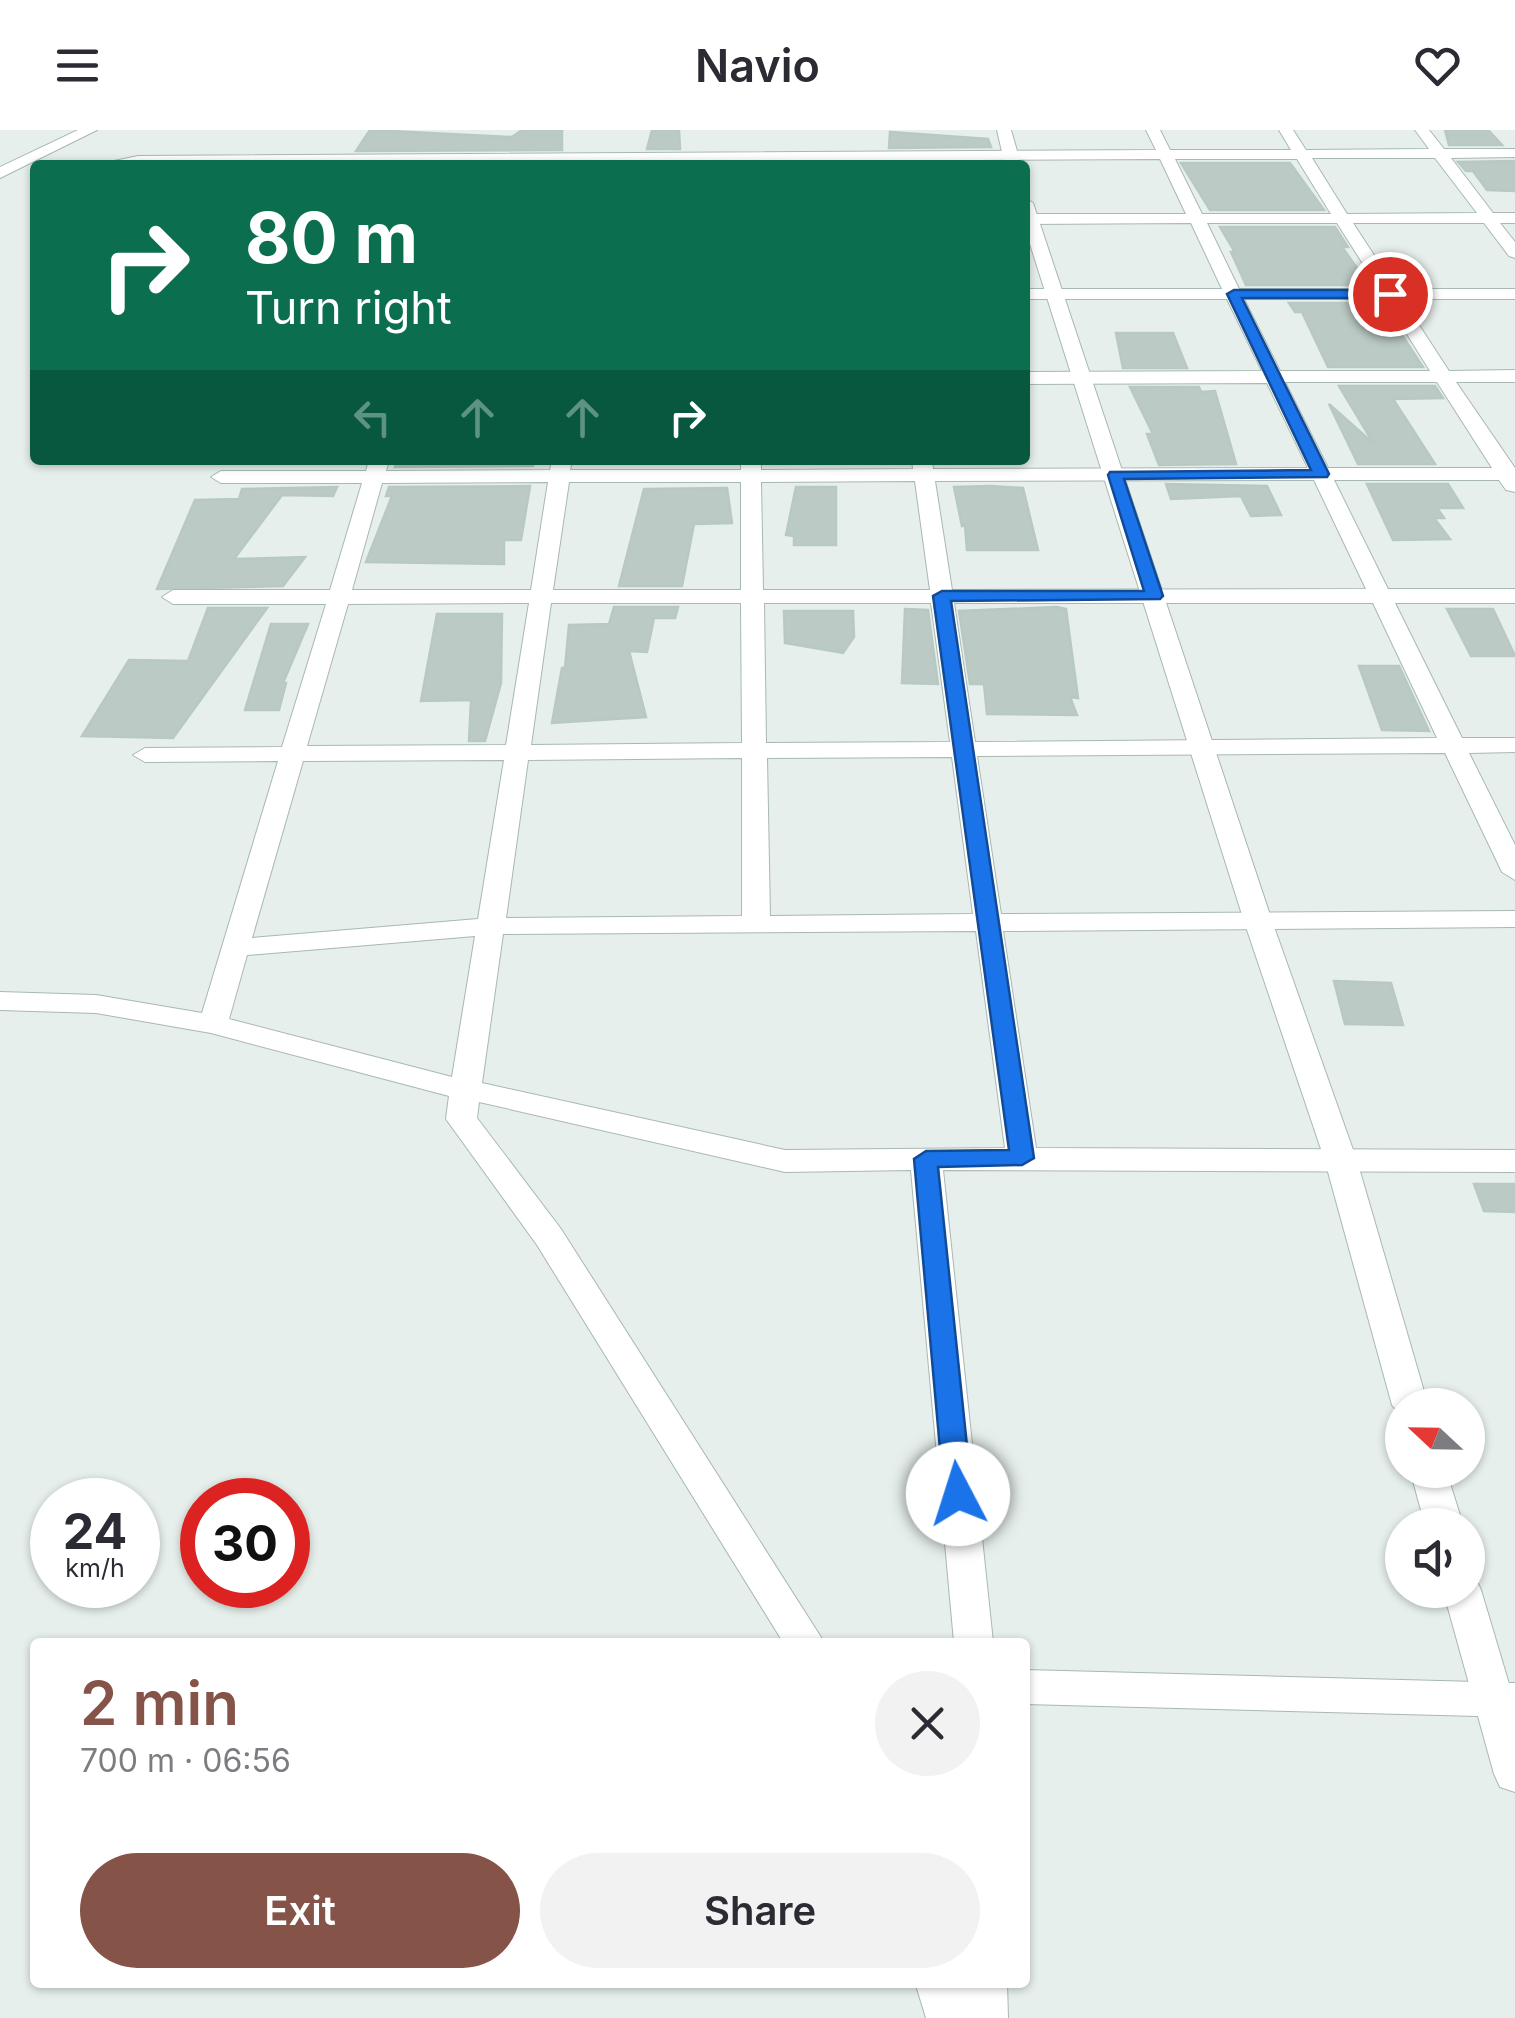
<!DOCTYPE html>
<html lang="en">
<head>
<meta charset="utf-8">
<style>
	:root { --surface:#fff; --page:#f2f2f3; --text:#2b2b33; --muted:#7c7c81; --accent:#855347 }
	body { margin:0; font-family:Inter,sans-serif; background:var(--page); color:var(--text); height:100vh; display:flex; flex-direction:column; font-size:38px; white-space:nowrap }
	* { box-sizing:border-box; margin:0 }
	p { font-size:32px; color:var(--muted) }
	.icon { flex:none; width:55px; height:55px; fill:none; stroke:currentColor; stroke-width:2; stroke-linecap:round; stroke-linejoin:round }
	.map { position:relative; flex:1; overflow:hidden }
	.details { position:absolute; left:30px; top:1508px; width:1000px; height:350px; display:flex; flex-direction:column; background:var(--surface); border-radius:10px; box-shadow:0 2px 8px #0004 }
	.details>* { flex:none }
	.hud { position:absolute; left:30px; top:30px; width:1000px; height:305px; border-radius:10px; box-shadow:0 2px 8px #0004; background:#0b6e4f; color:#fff; overflow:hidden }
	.needle { width:65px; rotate:292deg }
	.tools { position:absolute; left:1385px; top:1258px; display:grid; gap:20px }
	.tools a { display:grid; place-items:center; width:100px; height:100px; border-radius:50%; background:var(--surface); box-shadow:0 2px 8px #0004; font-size:50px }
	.speed { position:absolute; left:30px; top:1348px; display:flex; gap:20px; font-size:50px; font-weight:700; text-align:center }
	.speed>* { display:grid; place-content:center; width:130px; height:130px; border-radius:50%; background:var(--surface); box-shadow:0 2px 8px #0004; line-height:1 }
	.speed small { font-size:25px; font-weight:400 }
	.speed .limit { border:15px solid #d22; background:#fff; color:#111 }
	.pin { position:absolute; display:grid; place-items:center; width:85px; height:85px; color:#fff; margin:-42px; border:5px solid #fff; border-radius:50%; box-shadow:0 2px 10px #0007 }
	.me { position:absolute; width:110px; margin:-55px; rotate:355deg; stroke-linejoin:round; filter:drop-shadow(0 0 8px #0008) }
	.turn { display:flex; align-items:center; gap:35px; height:210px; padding:0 50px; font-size:45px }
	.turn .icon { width:130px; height:130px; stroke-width:2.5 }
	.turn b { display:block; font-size:70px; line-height:85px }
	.lanes { display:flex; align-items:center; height:95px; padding:0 50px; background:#0003; justify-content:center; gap:50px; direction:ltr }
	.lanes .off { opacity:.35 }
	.round { display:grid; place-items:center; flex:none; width:105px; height:105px; border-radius:52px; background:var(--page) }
	.head { display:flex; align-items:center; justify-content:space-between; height:170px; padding:0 50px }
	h1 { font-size:60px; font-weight:600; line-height:75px; color:var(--accent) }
	.cta { display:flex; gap:20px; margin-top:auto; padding:20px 50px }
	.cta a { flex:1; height:115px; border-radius:60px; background:var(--accent); color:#fff; font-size:40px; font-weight:600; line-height:115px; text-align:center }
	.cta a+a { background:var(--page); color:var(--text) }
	header { display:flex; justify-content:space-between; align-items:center; height:130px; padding:0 50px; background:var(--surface); font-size:45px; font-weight:600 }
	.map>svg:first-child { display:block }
</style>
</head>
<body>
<header><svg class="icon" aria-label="menu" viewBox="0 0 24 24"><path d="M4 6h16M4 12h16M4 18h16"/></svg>Navio<svg class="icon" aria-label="heart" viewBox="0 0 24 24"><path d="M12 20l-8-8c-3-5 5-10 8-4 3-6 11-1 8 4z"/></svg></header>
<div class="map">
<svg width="1515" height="1888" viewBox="0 0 1515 1888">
	<rect width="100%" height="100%" fill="#e6efeb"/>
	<!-- building -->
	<g fill="#bbcac4" stroke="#b8c9c2" stroke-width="2.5">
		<path d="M370,0L512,7L522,0H562V20L356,21Z"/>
		<path d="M652,0H679L680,19H647Z"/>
		<path d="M1445,0H1488L1502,15H1449Z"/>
		<path d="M890,2L988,9L991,17L889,18Z"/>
		<path d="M1515,31V61L1487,60L1473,41H1466L1458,32Z"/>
		<path d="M1181,33H1290L1324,80H1210Z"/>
		<path d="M1220,97H1335L1348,117H1342L1369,155H1246L1231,122H1235Z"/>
		<path d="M1289,173H1381L1423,237H1328L1302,182H1295Z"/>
		<path d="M1116,203H1173L1187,238H1123Z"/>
		<path d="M1339,256H1435L1443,268L1393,269L1435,334H1358L1329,274L1374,314Z"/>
		<path d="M1130,257H1199L1201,262L1215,261L1236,334L1159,335L1147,304H1153Z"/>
		<path d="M397,331L506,336L507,332H534L533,336L395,337Z"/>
		<path d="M1166,354L1267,356L1281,385L1251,386L1241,366L1171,369Z"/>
		<path d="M1367,354H1448L1463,378H1437L1444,388H1434L1450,409L1393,410Z"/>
		<path d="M530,356L521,410H504V434L366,432L392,366H386L389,357Z"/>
		<path d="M990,356L1023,358L1038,420H967L965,395L962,396L954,357Z"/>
		<path d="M337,357L333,366L282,365L234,429L305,427L283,456L157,459L195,370L239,369L242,359Z"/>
		<path d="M796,357H836V415H794V406L786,405Z"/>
		<path d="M727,358L732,393L694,394L682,456H619L644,359Z"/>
		<path d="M614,477H678L675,488H654L647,522L629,521L646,587L552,593L562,538H565L569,495L609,494Z"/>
		<path d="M1057,477L1066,479L1078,568L1070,567L1077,585L987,584L984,554H970L959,481Z"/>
		<path d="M208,478H267L173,608L82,606L129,530L188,531Z"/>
		<path d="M905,479L928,480L938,554L902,553Z"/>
		<path d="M1447,479H1493L1515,526H1471Z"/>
		<path d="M784,481H853L854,507L843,523L785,513Z"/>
		<path d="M437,484H502L501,553L485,611H469L471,570L421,571Z"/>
		<path d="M271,494H308L283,553H286L279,580H245Z"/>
		<path d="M1359,536H1399L1429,601L1382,600Z"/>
		<path d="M1334,851L1391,853L1403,895L1345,894Z"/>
		<path d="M1474,1054H1515V1082L1484,1081Z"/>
	</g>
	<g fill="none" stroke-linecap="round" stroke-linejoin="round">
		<defs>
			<g id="minor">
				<path d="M78,0H97L0,48V37Z"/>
				<path d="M1146,0H1160L1170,20H1291L1279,0H1293L1306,20L1429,19L1415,0H1429L1444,19H1515V27L1451,28L1493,83H1515V93H1500L1515,112V128L1509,126L1484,93H1353L1396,159H1515V169H1402L1449,241L1515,240V252H1456L1515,338V362L1506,360L1499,350H1334L1388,459H1515V473H1395L1462,608H1515V622L1469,623L1515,715V750L1502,742L1445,623L977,626L1001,784L1515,781V797L1003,801L1036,1018L1515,1020V1042L943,1040L993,1512H954L911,1040L785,1042L479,972L477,988L561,1099L824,1512H783L537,1115L446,989L449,966L211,903L96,883L0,880V862L96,865L202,883L278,631L145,632L133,625L145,618L282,617L326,474H173L162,467L173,460H330L362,353H221L211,347L221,341H366L369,330H389L386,341L550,340L552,330H572L570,340H741V330H761V340L913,339L912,330H932L933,339L1308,338L1267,253L1025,254V242L1262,241L1227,169H1025V159H1222L1191,93L1025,94V84H1186L1160,29L95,35L138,26L1156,20ZM1312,28H1435L1477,83L1347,84ZM1175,29H1297L1331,84H1202ZM1207,93H1337L1379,159H1239ZM1244,169H1385L1430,241H1280ZM1285,252H1437L1492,338H1328ZM1314,350L1366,459L952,460L935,351ZM915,351L930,460H763L761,352ZM548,352L531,460H352L382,353ZM569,352H741V460H553ZM529,473L506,615L307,616L348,474ZM551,473H741L742,613L531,615ZM764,473H931L950,612L766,613ZM954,473H1373L1437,608L975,612ZM952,627L973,784L770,786L767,628ZM742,628V786L506,788L528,630ZM504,630L478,789L252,808L303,631ZM976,801L1005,1018L785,1020L482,953L503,804ZM475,806L452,947L229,889L247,825Z"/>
				<path d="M1025,1540L1515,1553V1587L1025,1574Z"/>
				<path d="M915,1852H960L962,1858V1852H1007L1008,1888H926Z"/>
			</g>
			<g id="tertiary">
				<path d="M997,0H1011L1021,35H1005Z"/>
				<path d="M1025,68L1033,73L1272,791L1357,1031L1428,1275H1402V1286L1392,1275L1325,1031L1244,791L1025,98Z"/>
				<path d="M1410,1340H1446L1463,1395H1425Z"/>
				<path d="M1468,1446L1476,1449L1481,1460L1515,1574V1662L1500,1657L1494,1644L1443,1460H1468Z"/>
			</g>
		</defs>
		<!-- minor casing -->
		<use href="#minor" stroke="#a8b8b2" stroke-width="2"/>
		<!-- tertiary casing -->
		<use href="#tertiary" stroke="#a8b8b2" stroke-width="2"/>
		<!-- minor -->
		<use href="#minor" fill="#fff" fill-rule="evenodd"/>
		<!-- tertiary -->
		<use href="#tertiary" fill="#fff" fill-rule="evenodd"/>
	</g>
	<!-- route -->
	<path fill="#1a73e8" stroke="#114b97" stroke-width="2.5" d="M1234,160H1390L1397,164L1390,168H1242L1329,344L1327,347L1124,349L1163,466L1160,469L951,471L1034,1028L1022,1035L938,1037L972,1364L968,1372L958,1375L948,1372L944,1364L914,1029L926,1021L1009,1020L933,466L942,461H1144L1108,345L1110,342L1311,340L1227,164Z"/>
</svg>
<div class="tools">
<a><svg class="needle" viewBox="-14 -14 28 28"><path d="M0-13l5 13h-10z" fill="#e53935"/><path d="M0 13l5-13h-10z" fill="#7c7c81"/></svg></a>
<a><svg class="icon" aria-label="sound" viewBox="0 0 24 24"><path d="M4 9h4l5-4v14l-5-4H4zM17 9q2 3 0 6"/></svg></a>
</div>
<div class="speed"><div>24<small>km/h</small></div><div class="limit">30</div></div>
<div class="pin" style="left:1390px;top:164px;background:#d93025"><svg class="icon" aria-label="arrive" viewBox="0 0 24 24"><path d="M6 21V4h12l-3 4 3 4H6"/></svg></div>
<svg class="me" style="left:958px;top:1364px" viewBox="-20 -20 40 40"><circle r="19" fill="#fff"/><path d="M0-13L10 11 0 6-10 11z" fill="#1a73e8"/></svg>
<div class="hud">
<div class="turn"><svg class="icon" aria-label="right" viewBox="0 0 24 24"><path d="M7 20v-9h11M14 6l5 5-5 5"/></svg><div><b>80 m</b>Turn right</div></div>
<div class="lanes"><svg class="icon off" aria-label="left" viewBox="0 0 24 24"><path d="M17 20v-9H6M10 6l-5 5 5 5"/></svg><svg class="icon off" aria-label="ahead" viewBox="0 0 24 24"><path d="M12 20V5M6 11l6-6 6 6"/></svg><svg class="icon off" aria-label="ahead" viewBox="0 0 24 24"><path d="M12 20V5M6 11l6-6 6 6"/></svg><svg class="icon" aria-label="right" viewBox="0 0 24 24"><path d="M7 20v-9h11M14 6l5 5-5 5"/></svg></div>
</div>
<section class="details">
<div class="head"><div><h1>2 min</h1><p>700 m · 06:56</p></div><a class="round"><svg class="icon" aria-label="close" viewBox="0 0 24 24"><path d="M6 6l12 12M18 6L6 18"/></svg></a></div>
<div class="cta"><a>Exit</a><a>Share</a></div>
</section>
</div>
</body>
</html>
